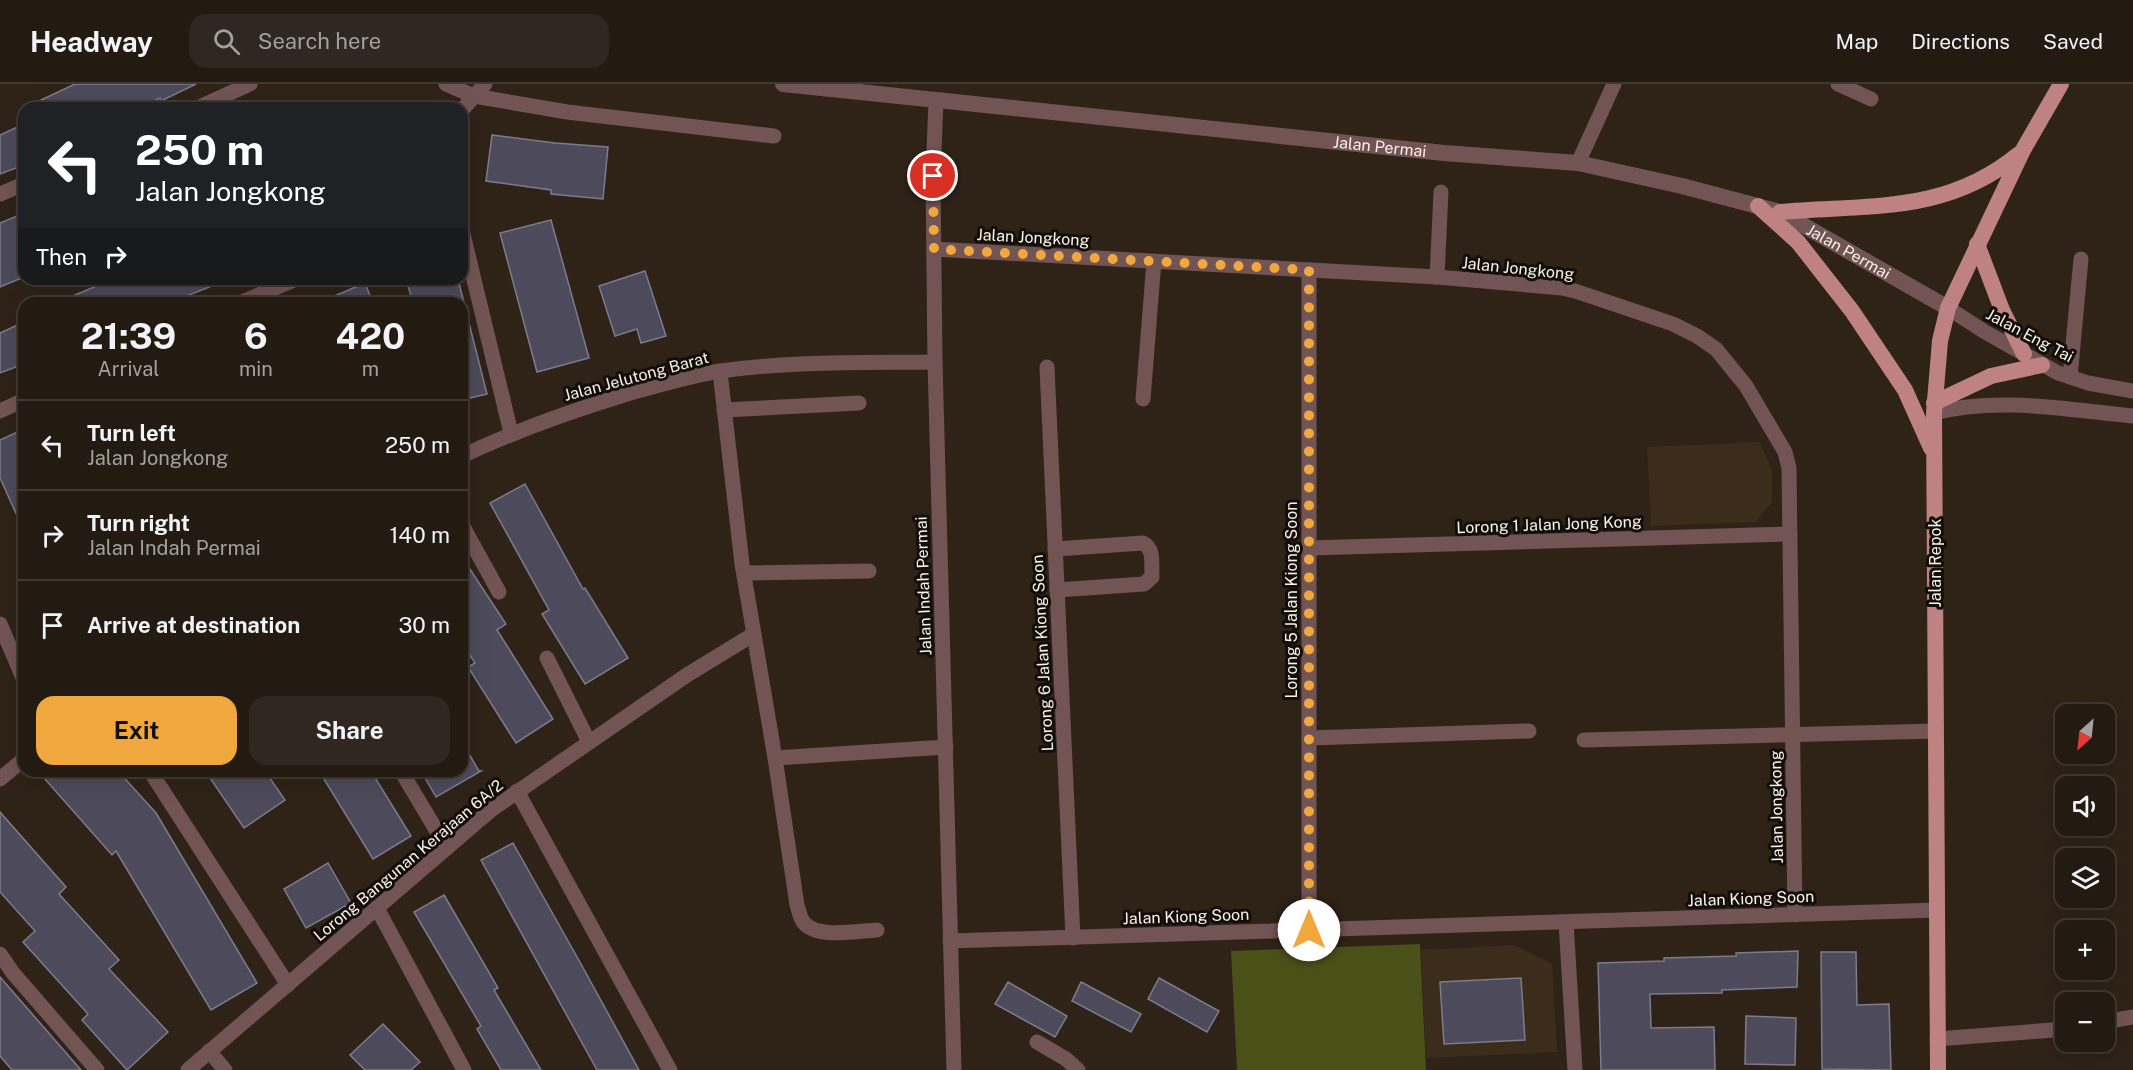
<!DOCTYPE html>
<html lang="en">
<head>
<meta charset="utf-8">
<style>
	:root { --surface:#231a12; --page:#2f2720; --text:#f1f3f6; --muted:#a3a19f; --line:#403832; --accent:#efa73e }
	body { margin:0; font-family:"Public Sans",sans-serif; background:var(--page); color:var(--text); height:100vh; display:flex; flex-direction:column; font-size:22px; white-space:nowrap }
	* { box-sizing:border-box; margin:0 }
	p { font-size:20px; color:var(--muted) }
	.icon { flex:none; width:33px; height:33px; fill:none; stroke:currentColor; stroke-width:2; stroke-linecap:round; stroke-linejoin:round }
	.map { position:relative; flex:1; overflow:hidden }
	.sheet { position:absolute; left:18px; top:213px; width:450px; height:480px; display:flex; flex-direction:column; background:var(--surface); border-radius:18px; box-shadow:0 6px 24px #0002,0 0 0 2px var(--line) }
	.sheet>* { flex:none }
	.guide { position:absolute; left:18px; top:18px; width:450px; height:183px; border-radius:18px; box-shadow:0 6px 24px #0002,0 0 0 2px var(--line); background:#202124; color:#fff; overflow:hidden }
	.needle { width:39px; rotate:207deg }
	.controls { position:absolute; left:2055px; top:620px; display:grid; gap:12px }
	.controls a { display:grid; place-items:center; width:60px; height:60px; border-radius:12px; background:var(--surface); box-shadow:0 6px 24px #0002,0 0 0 2px var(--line); font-size:30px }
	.pin { position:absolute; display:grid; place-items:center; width:51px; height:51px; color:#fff; margin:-26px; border:3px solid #fff; border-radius:50%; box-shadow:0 2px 6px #0007 }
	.me { position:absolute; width:66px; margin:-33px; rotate:0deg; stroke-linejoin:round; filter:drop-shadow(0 0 4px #0008) }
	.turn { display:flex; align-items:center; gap:21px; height:126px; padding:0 18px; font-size:27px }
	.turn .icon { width:78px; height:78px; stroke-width:2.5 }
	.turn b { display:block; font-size:42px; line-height:51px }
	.then { display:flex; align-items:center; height:57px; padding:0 18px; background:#0003; gap:12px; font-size:22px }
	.eta { display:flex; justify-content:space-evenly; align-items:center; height:102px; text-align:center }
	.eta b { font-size:36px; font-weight:700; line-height:42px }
	.cta { display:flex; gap:12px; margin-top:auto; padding:12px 18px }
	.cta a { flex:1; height:69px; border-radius:18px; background:var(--accent); color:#111; font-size:24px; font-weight:700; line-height:69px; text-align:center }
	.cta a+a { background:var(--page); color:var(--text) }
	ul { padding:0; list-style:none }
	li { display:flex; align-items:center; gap:18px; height:90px; padding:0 18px; border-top:2px solid var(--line) }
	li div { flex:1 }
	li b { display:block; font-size:22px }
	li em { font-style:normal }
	header { display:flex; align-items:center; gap:36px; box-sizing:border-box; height:84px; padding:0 30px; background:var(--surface); border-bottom:2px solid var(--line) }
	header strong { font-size:28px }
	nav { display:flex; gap:33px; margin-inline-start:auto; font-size:21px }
	.search { width:420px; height:54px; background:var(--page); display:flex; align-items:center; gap:15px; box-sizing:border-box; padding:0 21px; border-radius:18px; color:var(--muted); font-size:22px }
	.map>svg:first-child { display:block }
</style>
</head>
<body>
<header>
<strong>Headway</strong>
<div class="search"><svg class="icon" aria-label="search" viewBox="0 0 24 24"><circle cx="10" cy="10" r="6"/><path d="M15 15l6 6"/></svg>Search here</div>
<nav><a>Map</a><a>Directions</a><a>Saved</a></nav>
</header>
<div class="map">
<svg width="2133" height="986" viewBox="0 0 2133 986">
	<rect width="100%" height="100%" fill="#2f2318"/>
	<!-- built -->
	<g fill="#3c2c1c">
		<path d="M1759,358L1772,385V418L1755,438L1651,442L1647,363Z"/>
		<path d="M1514,861L1552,880L1557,968L1426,974L1421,866Z"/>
	</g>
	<!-- green -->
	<path fill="#495018" d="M1420,860L1426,986H1237L1231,867Z"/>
	<!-- building -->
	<g fill="#4d4b5b" stroke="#7c7b8c" stroke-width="1.5">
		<path d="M75,0H196L161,17L160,14L138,24H24Z"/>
		<path d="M24,40V81L0,90V51Z"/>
		<path d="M492,51L555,59L608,63L603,115L551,110V106L486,97Z"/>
		<path d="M24,129V193L0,203V139Z"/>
		<path d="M551,136L589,274L537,288L500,149Z"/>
		<path d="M645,187L666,252L641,259L637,245L615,252L599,202Z"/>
		<path d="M113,195H227V196L169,219H56Z"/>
		<path d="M406,195H458L464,219H413Z"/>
		<path d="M365,199L373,219H318Z"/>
		<path d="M467,231L487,310L462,316V232Z"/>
		<path d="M24,238V280L0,289V249Z"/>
		<path d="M24,345V447L0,394V356Z"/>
		<path d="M525,400L583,505L585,504L628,574L585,600L542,530L549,526L490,419Z"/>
		<path d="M462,473L506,540L497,546L553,635L516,659L468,583L475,579L462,559Z"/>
		<path d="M462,658L479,687H481L436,713L421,687H462Z"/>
		<path d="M52,687H118L156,729L257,899L211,926L116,767L112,771L44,694Z"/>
		<path d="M221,687H265L285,716L244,744L210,694Z"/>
		<path d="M319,687H371L411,752L373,775Z"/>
		<path d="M0,728L66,803L59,810L119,876L109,885L168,948L127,986L82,936L88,930L23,858L35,847L0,808Z"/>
		<path d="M513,759L581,880L639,986H597L481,776Z"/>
		<path d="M328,779L351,819L306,844L284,805Z"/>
		<path d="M444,811L498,904L494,906L541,986H501L477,945L481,942L414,828Z"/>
		<path d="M1798,867L1797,903L1722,906V909L1650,910L1651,944L1714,943L1715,986H1601L1598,879L1664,877V874L1736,872V869Z"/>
		<path d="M1821,868H1856L1857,921L1889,920L1891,986L1822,985Z"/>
		<path d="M0,893L81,986H12L0,972Z"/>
		<path d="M1159,894L1219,927L1207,948L1148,915Z"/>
		<path d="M1521,894L1525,956L1444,960L1440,898Z"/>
		<path d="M1008,898L1067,932L1055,953L995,920Z"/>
		<path d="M1081,898L1141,930L1131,948L1072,917Z"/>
		<path d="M1746,932L1796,934L1795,981L1745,980Z"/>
		<path d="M383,940L420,978L411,986H365L350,971Z"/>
	</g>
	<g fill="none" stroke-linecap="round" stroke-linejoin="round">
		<!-- minor -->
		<g stroke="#725454" stroke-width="15">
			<path d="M446,0L474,12L567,28L774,52"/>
			<path d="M1838,0L1871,15"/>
			<path d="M936,17L933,92L935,278L954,986"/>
			<path d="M197,24L250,0"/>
			<path d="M462,26L485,0"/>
			<path d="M1578,79L1614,0"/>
			<path d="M0,110L24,100"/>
			<path d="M462,146L511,349"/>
			<path d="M934,165L1437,193L1562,204L1575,207L1673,240L1697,252L1716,265L1746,302L1785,368L1789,384L1795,831"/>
			<path d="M1309,186V846"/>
			<path d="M1437,193L1441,108"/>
			<path d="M240,219L296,195"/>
			<path d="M1948,224L1985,248L2058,289L2088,299L2133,307"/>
			<path d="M1047,283L1073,854"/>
			<path d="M720,288L742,480L775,674"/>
			<path d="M2070,293L2081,175"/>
			<path d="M1143,315L1154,177"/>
			<path d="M724,326L859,319"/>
			<path d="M0,327L24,316"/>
			<path d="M1934,329C1998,312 2068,326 2133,332"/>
			<path d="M462,372C515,347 568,328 624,311C655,302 688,292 721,287C792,277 863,279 935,278"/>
			<path d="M462,441L499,508"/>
			<path d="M1309,464L1790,450"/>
			<path d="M1055,465L1143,459C1155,465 1151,481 1152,493L1144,500L1057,506"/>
			<path d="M744,489L869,487"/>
			<path d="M0,540L24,596"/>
			<path d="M547,574L589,658"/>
			<path d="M1309,654L1529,647"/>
			<path d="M1584,656L1936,647"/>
			<path d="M150,687L288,901"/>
			<path d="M401,687L447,764"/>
			<path d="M0,695L24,675"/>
			<path d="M517,707L670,986"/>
			<path d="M377,824L464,986"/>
			<path d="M1566,838L1575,986"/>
			<path d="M877,846C858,847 818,855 804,839C800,834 799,827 797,821L775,674L946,663"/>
			<path d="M950,857L1937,826"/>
			<path d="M0,870L13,889L97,986"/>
			<path d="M2104,938L2133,933"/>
			<path d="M1937,955L2066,945"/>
			<path d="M1037,958L1066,975L1078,986"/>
			<path d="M209,967L225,986"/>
			<path d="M188,986L491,726L687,591L754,550"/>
		</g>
		<!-- tertiary -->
		<path stroke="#725454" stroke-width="16" id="s1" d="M783,0L1444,69L1578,79L1682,102L1780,128L1948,224"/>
		<!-- primary -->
		<g stroke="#bf8282" stroke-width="16">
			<path d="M1758,122L1798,158L1852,227L1905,306L1931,364"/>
			<path d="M1780,128C1868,120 1945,131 2019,70"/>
			<path d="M1977,160L2002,226L2024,270"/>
			<path d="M1934,319L1991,292L2042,281"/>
			<path d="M1938,986L1934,329L1940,257L1948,224L2023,66L2061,0"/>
		</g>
	</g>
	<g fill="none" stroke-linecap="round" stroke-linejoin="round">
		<!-- route -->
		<path stroke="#efa73e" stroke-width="10" stroke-dasharray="0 18" d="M933,92L934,165L1309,186V846"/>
	</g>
	<g text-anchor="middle" stroke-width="6" stroke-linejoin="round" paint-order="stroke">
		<!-- street labels -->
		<g font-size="16" fill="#f9f1ea" stroke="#130e09">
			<text dy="6" stroke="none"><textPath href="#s1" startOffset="600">Jalan Permai</textPath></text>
			<text transform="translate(1033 153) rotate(3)" y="6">Jalan Jongkong</text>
			<text dy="6" stroke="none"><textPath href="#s1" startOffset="1086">Jalan Permai</textPath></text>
			<text transform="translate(1518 184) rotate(6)" y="6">Jalan Jongkong</text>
			<text transform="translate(2030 251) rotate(28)" y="6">Jalan Eng Tai</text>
			<text transform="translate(636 292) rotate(-15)" y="6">Jalan Jelutong Barat</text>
			<text transform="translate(1549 440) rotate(-2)" y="6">Lorong 1 Jalan Jong Kong</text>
			<text transform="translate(1935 479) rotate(-90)" y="6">Jalan Repok</text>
			<text transform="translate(923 502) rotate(-92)" y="6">Jalan Indah Permai</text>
			<text transform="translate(1291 516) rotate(-90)" y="6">Lorong 5 Jalan Kiong Soon</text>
			<text transform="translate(1042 569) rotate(-93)" y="6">Lorong 6 Jalan Kiong Soon</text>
			<text transform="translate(1776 723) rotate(-91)" y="6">Jalan Jongkong</text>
			<text transform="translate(408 776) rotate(-40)" y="6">Lorong Bangunan Kerajaan 6A/2</text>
			<text transform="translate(1751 814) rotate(-2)" y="6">Jalan Kiong Soon</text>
			<text transform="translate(1186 832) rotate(-2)" y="6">Jalan Kiong Soon</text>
		</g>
	</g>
</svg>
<div class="controls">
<a><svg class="needle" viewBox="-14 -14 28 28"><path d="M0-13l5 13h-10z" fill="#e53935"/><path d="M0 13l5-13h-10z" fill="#a3a19f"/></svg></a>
<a><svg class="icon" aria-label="sound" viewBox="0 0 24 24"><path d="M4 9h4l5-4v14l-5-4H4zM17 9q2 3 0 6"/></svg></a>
<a><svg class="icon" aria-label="layers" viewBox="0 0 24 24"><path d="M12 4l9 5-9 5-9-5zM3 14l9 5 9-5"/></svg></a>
<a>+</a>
<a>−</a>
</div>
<div class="pin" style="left:933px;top:92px;background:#d93025"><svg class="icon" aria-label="arrive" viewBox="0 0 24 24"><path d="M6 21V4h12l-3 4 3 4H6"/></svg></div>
<svg class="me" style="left:1309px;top:846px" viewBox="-20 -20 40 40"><circle r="19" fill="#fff"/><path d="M0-13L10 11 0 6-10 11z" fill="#efa73e"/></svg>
<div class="guide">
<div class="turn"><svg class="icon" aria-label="left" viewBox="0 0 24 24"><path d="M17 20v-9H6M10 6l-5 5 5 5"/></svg><div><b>250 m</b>Jalan Jongkong</div></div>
<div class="then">Then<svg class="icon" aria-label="right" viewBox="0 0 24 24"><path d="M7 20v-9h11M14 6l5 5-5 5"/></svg></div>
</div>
<section class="sheet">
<div class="eta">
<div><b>21:39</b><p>Arrival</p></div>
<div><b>6</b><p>min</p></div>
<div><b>420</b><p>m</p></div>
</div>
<ul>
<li><svg class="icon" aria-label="left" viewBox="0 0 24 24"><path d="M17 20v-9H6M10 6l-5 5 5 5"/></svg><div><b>Turn left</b><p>Jalan Jongkong</p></div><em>250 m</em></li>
<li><svg class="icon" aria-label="right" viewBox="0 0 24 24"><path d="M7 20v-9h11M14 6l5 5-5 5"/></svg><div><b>Turn right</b><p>Jalan Indah Permai</p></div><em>140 m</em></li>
<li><svg class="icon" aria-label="arrive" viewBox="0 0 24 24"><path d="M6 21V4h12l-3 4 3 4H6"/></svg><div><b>Arrive at destination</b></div><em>30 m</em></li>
</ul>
<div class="cta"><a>Exit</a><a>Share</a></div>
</section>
</div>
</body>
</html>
